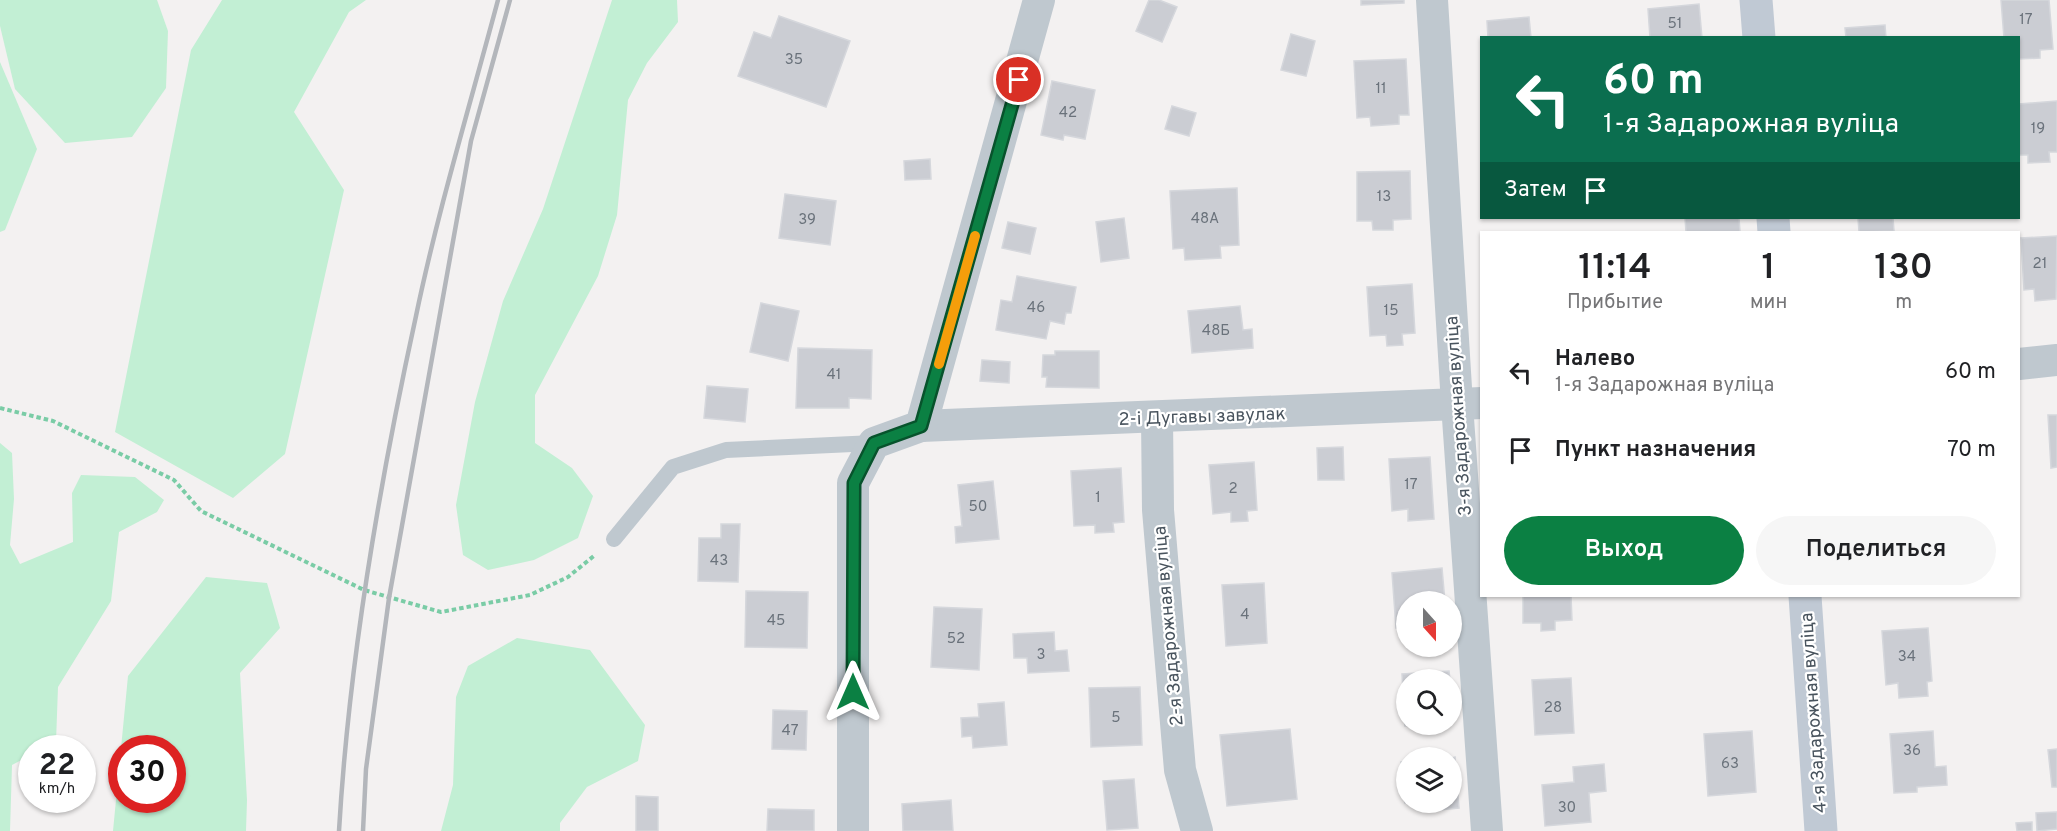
<!DOCTYPE html>
<html lang="ru">
<head>
<meta charset="utf-8">
<style>
	:root { --surface:#fff; --page:#f6f6f6; --text:#202124; --muted:#757577; --accent:#0b8043 }
	body { margin:0; font-family:Overpass,sans-serif; background:var(--page); color:var(--text); height:100vh; display:flex; flex-direction:column; font-size:22px; white-space:nowrap }
	* { box-sizing:border-box; margin:0 }
	p { font-size:20px; color:var(--muted) }
	.icon { flex:none; width:33px; height:33px; fill:none; stroke:currentColor; stroke-width:2; stroke-linecap:round; stroke-linejoin:round }
	.map { position:relative; flex:1; overflow:hidden }
	.sheet { position:absolute; left:1480px; top:231px; width:540px; height:366px; display:flex; flex-direction:column; background:var(--surface); border-radius:0px; box-shadow:0 2px 4px #0004 }
	.sheet>* { flex:none }
	.hud { position:absolute; left:1480px; top:36px; width:540px; height:183px; border-radius:0px; box-shadow:0 2px 4px #0004; background:#0b6e4f; color:#fff; overflow:hidden }
	.needle { width:39px; rotate:159deg }
	.tools { position:absolute; left:1396px; top:591px; display:grid; gap:12px }
	.tools a { display:grid; place-items:center; width:66px; height:66px; border-radius:50%; background:var(--surface); box-shadow:0 2px 4px #0004; font-size:30px }
	.speed { position:absolute; left:18px; top:735px; display:flex; gap:12px; font-size:30px; font-weight:700; text-align:center }
	.speed>* { display:grid; place-content:center; width:78px; height:78px; border-radius:50%; background:var(--surface); box-shadow:0 2px 4px #0004; line-height:1 }
	.speed small { font-size:15px; font-weight:400 }
	.speed .limit { border:9px solid #d22; background:#fff; color:#111 }
	.pin { position:absolute; display:grid; place-items:center; width:51px; height:51px; color:#fff; margin:-26px; border:3px solid #fff; border-radius:50%; box-shadow:0 2px 6px #0007 }
	.me { position:absolute; width:66px; margin:-33px; rotate:0deg; stroke-linejoin:round; filter:drop-shadow(0 0 4px #0008) }
	.turn { display:flex; align-items:center; gap:21px; height:126px; padding:0 24px; font-size:27px }
	.turn .icon { width:78px; height:78px; stroke-width:2.5 }
	.turn b { display:block; font-size:42px; line-height:51px }
	.then { display:flex; align-items:center; height:57px; padding:0 24px; background:#0003; gap:12px; font-size:22px }
	.eta { display:flex; justify-content:space-evenly; align-items:center; height:102px; text-align:center }
	.eta b { font-size:36px; font-weight:600; line-height:42px }
	.primary-button { display:flex; gap:12px; margin-top:auto; padding:12px 24px }
	.primary-button a { flex:1; height:69px; border-radius:36px; background:var(--accent); color:#fff; font-size:24px; font-weight:600; line-height:69px; text-align:center }
	.primary-button a+a { background:var(--page); color:var(--text) }
	ul { padding:0; list-style:none }
	li { display:flex; align-items:center; gap:18px; height:78px; padding:0 24px }
	li div { flex:1 }
	li b { display:block; font-size:22px }
	li em { font-style:normal }
	.map>svg:first-child { display:block }
</style>
</head>
<body>
<div class="map">
<svg width="2057" height="831" viewBox="0 0 2057 831">
	<rect width="100%" height="100%" fill="#f3f1f1"/>
	<!-- green -->
	<g fill="#c2efd4" fill-rule="evenodd">
		<path d="M0,0H157L168,31L166,88L132,137L65,143L15,89L0,26Z"/>
		<path d="M222,0H366L349,12L294,112L344,190L285,454L233,498L115,432L191,50Z"/>
		<path d="M612,0H677L678,22L647,63L628,100L617,215L598,276L535,395V443L572,468L593,496L578,538L534,560L488,570L463,555L456,505L475,402L503,301L543,209Z"/>
		<path d="M0,62L37,149L5,230L0,232Z"/>
		<path d="M0,443L12,453L14,499L10,545L20,564L73,542L72,493L81,475L135,477L164,500L157,512L119,532L111,601L58,687L56,742L43,748H32L31,755L12,765L10,831H0Z"/>
		<path d="M206,577L267,583L280,628L240,673L247,800L246,831H113L128,676ZM172,748V800H122V748Z"/>
		<path d="M517,638L590,650L645,725L638,761L587,787L560,823V831H441L453,785L456,697L468,666Z"/>
	</g>
	<!-- building -->
	<g fill="#cbcdd3" stroke="#d5d7dc" stroke-width="1.5">
		<path d="M1149,0H1159L1177,7L1162,42L1136,31Z"/>
		<path d="M1361,0H1404V3L1361,5Z"/>
		<path d="M2001,0H2049L2053,49L2040,50V58L2019,59V38H2004Z"/>
		<path d="M1699,4L1702,38H1650L1648,9Z"/>
		<path d="M779,16L850,41L826,107L738,76L754,32L771,38Z"/>
		<path d="M1529,17L1531,38H1488L1487,21Z"/>
		<path d="M1885,25L1886,38H1846L1845,28Z"/>
		<path d="M1291,34L1315,41L1306,76L1281,70Z"/>
		<path d="M1406,59L1409,115H1399V124L1371,126L1370,117L1357,118L1354,61Z"/>
		<path d="M1052,81L1095,90L1085,139L1064,135L1063,140L1041,135Z"/>
		<path d="M2057,101V152H2049L2050,162L2028,163V155H2019V104Z"/>
		<path d="M1172,106L1196,113L1189,136L1165,129Z"/>
		<path d="M930,159L931,179L905,180L904,161Z"/>
		<path d="M1410,171L1411,219L1393,220V230H1373L1372,221H1357V172Z"/>
		<path d="M1237,188L1239,245L1220,246L1221,258L1185,260L1184,248L1173,249L1170,191Z"/>
		<path d="M785,194L836,201L830,245L779,238Z"/>
		<path d="M1124,218L1129,258L1101,262L1096,222Z"/>
		<path d="M1685,218H1739L1740,232H1686Z"/>
		<path d="M1858,218H1893L1894,231L1859,232Z"/>
		<path d="M1008,222L1036,228L1030,254L1002,248Z"/>
		<path d="M2057,236L2056,299L2035,301L2034,289L2024,290L2021,238Z"/>
		<path d="M1017,276L1076,287L1071,313H1066L1064,324L1050,321L1046,339L996,330L1001,300L1012,302Z"/>
		<path d="M1412,284L1415,333L1402,334L1403,345L1387,346L1386,335L1370,336L1367,287Z"/>
		<path d="M761,303L799,311L788,361L750,352Z"/>
		<path d="M1240,306L1243,330L1252,329L1253,348L1192,353L1188,311Z"/>
		<path d="M798,348L872,350L871,399L849,398V408H796Z"/>
		<path d="M1055,351H1099V388L1046,387L1047,377H1042L1043,355H1055Z"/>
		<path d="M982,360L1010,362L1009,383L980,381Z"/>
		<path d="M707,386L748,389L745,422L704,418Z"/>
		<path d="M2048,415H2057V467L2051,468Z"/>
		<path d="M1343,447L1344,480H1318L1317,448Z"/>
		<path d="M1430,457L1434,519L1408,521V509L1392,511L1389,459Z"/>
		<path d="M1254,462L1257,510L1247,511L1248,521L1231,522V512L1213,514L1209,465Z"/>
		<path d="M1121,468L1124,522L1113,523L1114,532L1095,533V525L1074,526L1071,471Z"/>
		<path d="M993,481L999,539L956,543L955,527L962,526L958,485Z"/>
		<path d="M721,524H740L738,582L698,581L699,538H721Z"/>
		<path d="M1442,568L1445,602H1407V627L1396,628L1392,573Z"/>
		<path d="M1264,583L1267,643L1226,646L1222,585Z"/>
		<path d="M746,591L808,592L807,648L745,647Z"/>
		<path d="M1523,596H1571L1572,620L1555,621V630L1541,631V623H1523Z"/>
		<path d="M934,607L982,609L979,670L931,667Z"/>
		<path d="M1928,628L1932,681L1927,682L1928,696L1899,698L1898,683L1886,685L1882,631Z"/>
		<path d="M1054,632L1055,651L1067,650L1069,671L1028,673L1027,658H1014L1013,634Z"/>
		<path d="M1449,671L1450,680H1407V724H1422L1405,726L1402,674Z"/>
		<path d="M1571,678L1574,733L1535,735L1532,680Z"/>
		<path d="M1140,687L1142,745L1091,747L1089,688Z"/>
		<path d="M1004,702L1007,745L973,748L972,736L962,737L961,718L979,717L978,704Z"/>
		<path d="M773,710L807,711L806,750L772,749Z"/>
		<path d="M1290,729L1297,799L1227,806L1220,735Z"/>
		<path d="M1752,731L1756,792L1708,796L1704,734Z"/>
		<path d="M1933,731L1935,767L1946,766L1947,785L1917,787V792L1894,793L1890,734Z"/>
		<path d="M2057,749V787H2052L2048,750Z"/>
		<path d="M1455,757L1459,808L1429,811L1428,802H1452V758Z"/>
		<path d="M1401,762H1407V802H1415L1405,803Z"/>
		<path d="M1604,764L1606,791L1589,793L1591,822L1545,826L1542,785L1574,782L1573,767Z"/>
		<path d="M1134,779L1138,828L1107,830L1103,781Z"/>
		<path d="M636,796L658,797V831H636Z"/>
		<path d="M951,800L953,831H903L902,804Z"/>
		<path d="M768,809L814,810V831H767Z"/>
		<path d="M2057,812V829L2037,831L2036,813Z"/>
		<path d="M2032,822V831H2017L2016,823Z"/>
	</g>
	<g fill="none" stroke-linecap="round" stroke-linejoin="round">
		<!-- path -->
		<path stroke="#7acca6" stroke-width="4" stroke-dasharray="4.5 3" stroke-linecap="butt" d="M0,408L53,421L174,480L201,511L364,590L441,612L530,595L568,577L595,555"/>
		<!-- service -->
		<path stroke="#bfc8cf" stroke-width="16" d="M614,539L673,467L726,450L874,443"/>
		<!-- minor -->
		<g stroke="#bfc8cf" stroke-width="32">
			<path d="M1432,0L1457,404L1487,831"/>
			<path d="M2019,364L2057,360"/>
			<path d="M1157,418L1158,510L1180,770L1197,831"/>
			<path d="M921,426L1482,403"/>
			<path d="M853,831V483L874,443L921,426L1039,0"/>
		</g>
		<!-- secondary -->
		<g stroke="#c0c9d4" stroke-width="33">
			<path d="M1756,0L1759,38"/>
			<path d="M1773,218L1774,232"/>
			<path d="M1805,596L1821,831"/>
		</g>
		<!-- rail -->
		<g stroke="#b3b6bb" stroke-width="4.5">
			<path d="M339,831C349,658 379,485 416,316C438,210 470,105 498,0"/>
			<path d="M363,831L366,769L389,598L471,141L510,0"/>
		</g>
	</g>
	<g fill="none" stroke-linecap="round" stroke-linejoin="round">
		<defs>
			<path id="route" d="M853,692L854,483L874,443L921,426L1019,80"/>
		</defs>
		<!-- route casing -->
		<use href="#route" stroke="#07532c" stroke-width="15"/>
		<!-- route -->
		<use href="#route" stroke="#0b8043" stroke-width="10"/>
		<!-- slow -->
		<path stroke="#f59e0b" stroke-width="10" d="M939,364L975,236"/>
	</g>
	<g text-anchor="middle" stroke-width="4.5" stroke-linejoin="round" paint-order="stroke">
		<!-- number labels -->
		<g font-size="15" fill="#6a727b">
			<text x="2026" y="24">17</text>
			<text x="1675" y="28">51</text>
			<text x="794" y="64">35</text>
			<text x="1381" y="93">11</text>
			<text x="1068" y="117">42</text>
			<text x="2038" y="133">19</text>
			<text x="1384" y="201">13</text>
			<text x="1205" y="223">48А</text>
			<text x="807" y="224">39</text>
			<text x="2040" y="268">21</text>
			<text x="1036" y="312">46</text>
			<text x="1391" y="315">15</text>
			<text x="1216" y="335">48Б</text>
			<text x="834" y="379">41</text>
			<text x="1411" y="489">17</text>
			<text x="1233" y="493">2</text>
			<text x="1098" y="502">1</text>
			<text x="978" y="511">50</text>
			<text x="719" y="565">43</text>
			<text x="1245" y="619">4</text>
			<text x="776" y="625">45</text>
			<text x="956" y="643">52</text>
			<text x="1041" y="659">3</text>
			<text x="1907" y="661">34</text>
			<text x="1553" y="712">28</text>
			<text x="1116" y="722">5</text>
			<text x="790" y="735">47</text>
			<text x="1912" y="755">36</text>
			<text x="1730" y="768">63</text>
			<text x="1567" y="812">30</text>
		</g>
		<!-- street labels -->
		<g font-size="18" fill="#49545e" stroke="#fff">
			<text transform="translate(1202 416) rotate(-2)" y="6">2-і Дугавы завулак</text>
			<text transform="translate(1458 416) rotate(-94)" y="6">3-я Задарожная вуліца</text>
			<text transform="translate(1168 626) rotate(-95)" y="6">2-я Задарожная вуліца</text>
			<text transform="translate(1813 713) rotate(-94)" y="6">4-я Задарожная вуліца</text>
		</g>
	</g>
</svg>
<div class="tools">
<a><svg class="needle" viewBox="-14 -14 28 28"><path d="M0-13l5 13h-10z" fill="#e53935"/><path d="M0 13l5-13h-10z" fill="#757577"/></svg></a>
<a><svg class="icon" aria-label="search" viewBox="0 0 24 24"><circle cx="10" cy="10" r="6"/><path d="M15 15l6 6"/></svg></a>
<a><svg class="icon" aria-label="layers" viewBox="0 0 24 24"><path d="M12 4l9 5-9 5-9-5zM3 14l9 5 9-5"/></svg></a>
</div>
<div class="speed"><div>22<small>km/h</small></div><div class="limit">30</div></div>
<div class="pin" style="left:1019px;top:80px;background:#d93025"><svg class="icon" aria-label="arrive" viewBox="0 0 24 24"><path d="M6 21V4h12l-3 4 3 4H6"/></svg></div>
<svg class="me" style="left:853px;top:692px" viewBox="-20 -20 40 40"><path d="M0-17L14 15 0 8-14 15z" fill="#0b8043" stroke="#fff" stroke-width="4"/></svg>
<div class="hud">
<div class="turn"><svg class="icon" aria-label="left" viewBox="0 0 24 24"><path d="M17 20v-9H6M10 6l-5 5 5 5"/></svg><div><b>60 m</b>1-я Задарожная вуліца</div></div>
<div class="then">Затем<svg class="icon" aria-label="arrive" viewBox="0 0 24 24"><path d="M6 21V4h12l-3 4 3 4H6"/></svg></div>
</div>
<section class="sheet">
<div class="eta">
<div><b>11:14</b><p>Прибытие</p></div>
<div><b>1</b><p>мин</p></div>
<div><b>130</b><p>m</p></div>
</div>
<ul>
<li><svg class="icon" aria-label="left" viewBox="0 0 24 24"><path d="M17 20v-9H6M10 6l-5 5 5 5"/></svg><div><b>Налево</b><p>1-я Задарожная вуліца</p></div><em>60 m</em></li>
<li><svg class="icon" aria-label="arrive" viewBox="0 0 24 24"><path d="M6 21V4h12l-3 4 3 4H6"/></svg><div><b>Пункт назначения</b></div><em>70 m</em></li>
</ul>
<div class="primary-button"><a>Выход</a><a>Поделиться</a></div>
</section>
</div>
</body>
</html>
